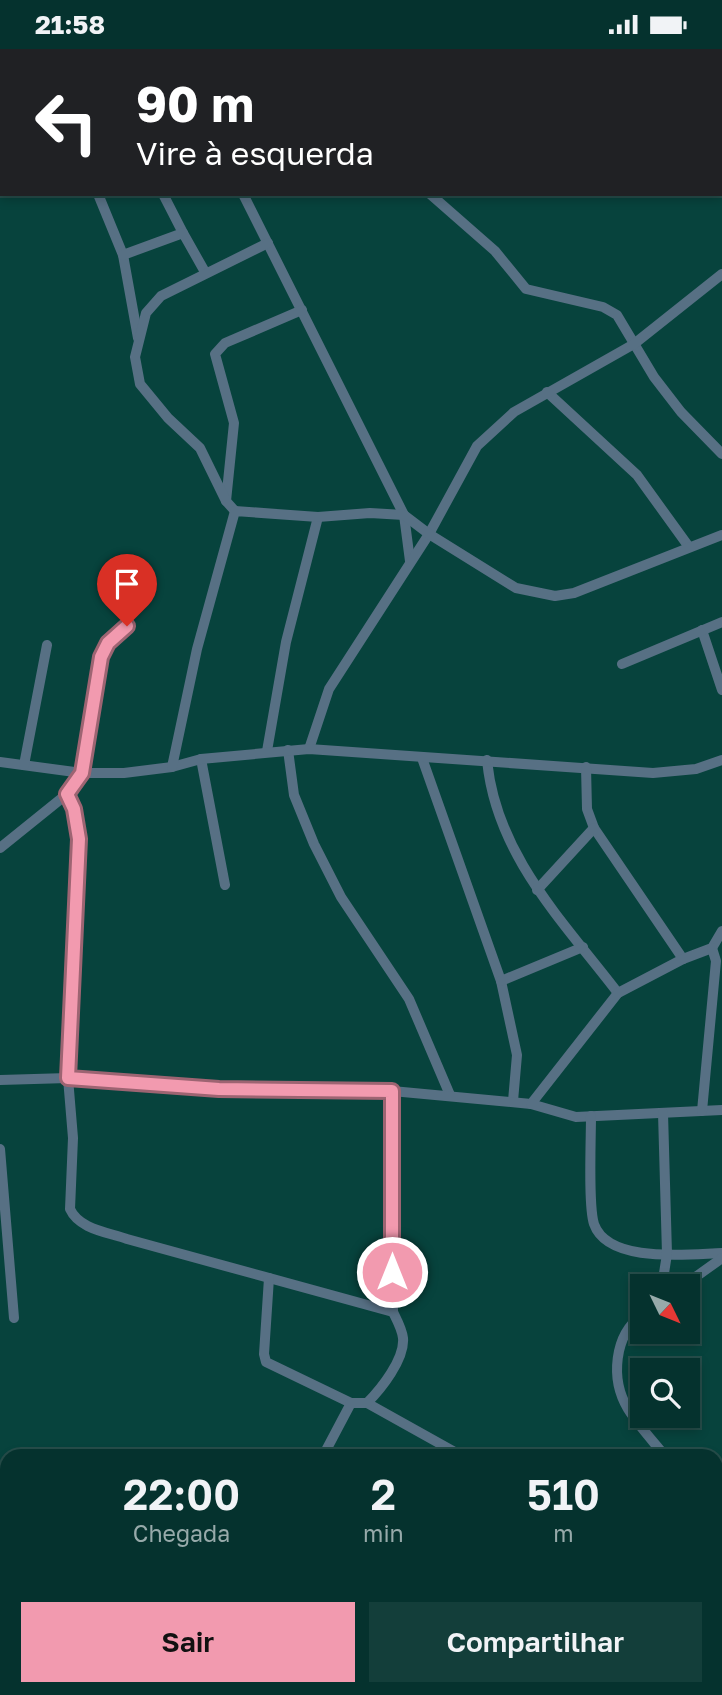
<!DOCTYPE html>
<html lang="pt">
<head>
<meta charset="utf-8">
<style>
	:root { --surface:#05322e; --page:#133e3a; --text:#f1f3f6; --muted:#97aaaa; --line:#264d4a; --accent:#f29aaf }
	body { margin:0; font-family:"Golos Text",sans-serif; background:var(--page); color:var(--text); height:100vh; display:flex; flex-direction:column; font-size:26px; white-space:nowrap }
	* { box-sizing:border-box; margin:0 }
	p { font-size:23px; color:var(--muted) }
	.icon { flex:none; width:38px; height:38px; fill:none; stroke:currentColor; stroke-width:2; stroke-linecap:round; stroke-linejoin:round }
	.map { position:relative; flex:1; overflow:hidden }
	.panel { position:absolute; left:0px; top:1400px; width:723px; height:247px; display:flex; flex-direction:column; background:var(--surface); border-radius:21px 21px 0 0; box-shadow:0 4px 10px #0003,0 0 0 2px var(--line) }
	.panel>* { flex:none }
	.hud { position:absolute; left:0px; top:0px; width:723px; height:147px; box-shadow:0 4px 10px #0003,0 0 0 2px var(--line); background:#202124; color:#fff; overflow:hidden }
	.needle { width:46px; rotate:133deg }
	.tools { position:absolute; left:630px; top:1225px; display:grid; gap:14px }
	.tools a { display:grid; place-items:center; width:70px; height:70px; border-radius:0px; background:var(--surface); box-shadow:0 4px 10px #0003,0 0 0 2px var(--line); font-size:35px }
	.pin { position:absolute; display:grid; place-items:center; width:60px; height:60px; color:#fff; margin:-72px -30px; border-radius:50% 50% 50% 0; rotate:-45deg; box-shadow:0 0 7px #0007 }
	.pin .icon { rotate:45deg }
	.me { position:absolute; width:77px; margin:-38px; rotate:0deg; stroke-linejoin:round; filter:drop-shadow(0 0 5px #0008) }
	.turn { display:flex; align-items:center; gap:24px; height:147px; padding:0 21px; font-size:32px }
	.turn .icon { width:91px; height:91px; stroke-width:2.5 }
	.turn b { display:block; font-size:49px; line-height:60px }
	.eta { display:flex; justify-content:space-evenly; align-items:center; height:119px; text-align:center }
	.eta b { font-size:42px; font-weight:600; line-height:49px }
	.primary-button { display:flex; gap:14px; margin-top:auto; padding:14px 21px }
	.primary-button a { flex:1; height:80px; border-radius:0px; background:var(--accent); color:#111; font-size:28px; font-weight:600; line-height:80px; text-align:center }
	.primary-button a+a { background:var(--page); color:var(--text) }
	.status { display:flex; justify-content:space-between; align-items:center; height:49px; padding:0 35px; background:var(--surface); direction:ltr }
	.status svg { height:19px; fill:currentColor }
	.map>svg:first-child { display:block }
</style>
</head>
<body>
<div class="status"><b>21:58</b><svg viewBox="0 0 49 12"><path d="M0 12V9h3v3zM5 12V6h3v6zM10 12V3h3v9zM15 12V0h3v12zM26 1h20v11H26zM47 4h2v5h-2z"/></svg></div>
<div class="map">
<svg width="722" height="1646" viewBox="0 0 722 1646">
	<rect width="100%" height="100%" fill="#07433d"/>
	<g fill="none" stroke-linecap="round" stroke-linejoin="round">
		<!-- minor -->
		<g stroke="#577084" stroke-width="10">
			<path d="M45,0L46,2"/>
			<path d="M169,0L170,2"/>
			<path d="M367,0L368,2"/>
			<path d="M98,145L123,206L138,289"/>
			<path d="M163,145L183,184"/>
			<path d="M243,145L404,466L410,512"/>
			<path d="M430,145L495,202L526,240L603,258L617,266L654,328L681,363L722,405"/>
			<path d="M123,206L183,184L205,223"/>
			<path d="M547,343L637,426L689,498"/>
			<path d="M226,452L234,374L215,305L225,294L302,261"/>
			<path d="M235,462L226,452L200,399L168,369L140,335L135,308L146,264L161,247L268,194"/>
			<path d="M702,581L722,641"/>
			<path d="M622,615L722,573"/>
			<path d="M309,700L329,640L429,485L477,397L514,363L634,295L722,225"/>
			<path d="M288,701L294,746L314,795L341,848L409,950L450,1046"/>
			<path d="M267,702L286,593L318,468"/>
			<path d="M422,709L501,932L517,1006L513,1052"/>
			<path d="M201,710L225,836"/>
			<path d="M487,711C496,806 563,872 618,944"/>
			<path d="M0,713L82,724H124L172,718L201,710L309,700L653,724L696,720L722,711"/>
			<path d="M24,716L47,596"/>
			<path d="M172,718L197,600L235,462L318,468L370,464L404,466L429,485L516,539L555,547L574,544L722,486"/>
			<path d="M586,718L587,760L594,779L683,910"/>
			<path d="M67,745L74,760L79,790L68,1029L73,1089L70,1160C79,1180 107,1183 127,1190L393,1263"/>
			<path d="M0,799L67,745L82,724L101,608L108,594L127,577"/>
			<path d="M537,841L594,779"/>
			<path d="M501,932L583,898"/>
			<path d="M0,1031L68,1029L219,1040L392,1042L531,1055L618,944L683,910L712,899L722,882"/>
			<path d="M531,1055L576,1068L722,1061"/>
			<path d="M702,1062L716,912L712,899"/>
			<path d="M591,1067C591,1090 588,1157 594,1175C608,1215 688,1205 722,1204"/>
			<path d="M0,1100L14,1269"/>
			<path d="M269,1229L264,1305L266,1313L351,1354"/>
			<path d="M662,1237L667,1205L663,1064"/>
			<path d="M683,1237L722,1209"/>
			<path d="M642,1266C614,1286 610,1330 628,1360C638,1376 653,1392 665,1407"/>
			<path d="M367,1354L462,1407"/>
			<path d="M323,1407L351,1354H367C381,1340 405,1310 403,1289C402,1280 397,1271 393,1263L392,1042"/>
			<path d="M0,1501H7"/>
			<path d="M716,1512L722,1533"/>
			<path d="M716,1537L722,1540"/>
			<path d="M0,1594L7,1597"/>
			<path d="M146,1640L167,1646"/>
			<path d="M368,1640L383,1646"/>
			<path d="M0,1641L7,1632"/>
			<path d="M117,1646L122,1640"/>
			<path d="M464,1646L466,1640"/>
			<path d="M633,1646L635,1640"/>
		</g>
	</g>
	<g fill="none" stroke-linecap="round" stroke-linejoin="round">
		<defs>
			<path id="route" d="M127,577L108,594L101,608L82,724L67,745L74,760L79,790L68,1029L219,1040L392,1042V1223"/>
		</defs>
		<!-- route casing -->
		<use href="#route" stroke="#9d6472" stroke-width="18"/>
		<!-- route -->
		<use href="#route" stroke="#f29aaf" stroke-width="12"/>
	</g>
</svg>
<div class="tools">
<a><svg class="needle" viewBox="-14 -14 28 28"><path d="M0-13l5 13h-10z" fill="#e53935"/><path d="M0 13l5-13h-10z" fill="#97aaaa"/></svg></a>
<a><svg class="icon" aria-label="search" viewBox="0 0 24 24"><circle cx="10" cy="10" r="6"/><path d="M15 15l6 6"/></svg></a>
</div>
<div class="pin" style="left:127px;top:577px;background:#d93025"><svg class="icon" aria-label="arrive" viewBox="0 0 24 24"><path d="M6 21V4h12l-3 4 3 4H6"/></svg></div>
<svg class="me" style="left:392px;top:1223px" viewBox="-20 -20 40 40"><circle r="17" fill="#f29aaf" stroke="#fff" stroke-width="3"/><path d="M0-11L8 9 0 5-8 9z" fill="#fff"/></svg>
<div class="hud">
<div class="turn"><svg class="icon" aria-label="left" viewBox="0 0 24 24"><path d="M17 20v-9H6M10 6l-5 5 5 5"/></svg><div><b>90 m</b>Vire à esquerda</div></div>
</div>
<section class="panel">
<div class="eta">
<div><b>22:00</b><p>Chegada</p></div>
<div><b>2</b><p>min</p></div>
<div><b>510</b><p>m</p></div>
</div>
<div class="primary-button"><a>Sair</a><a>Compartilhar</a></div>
</section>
</div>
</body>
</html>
